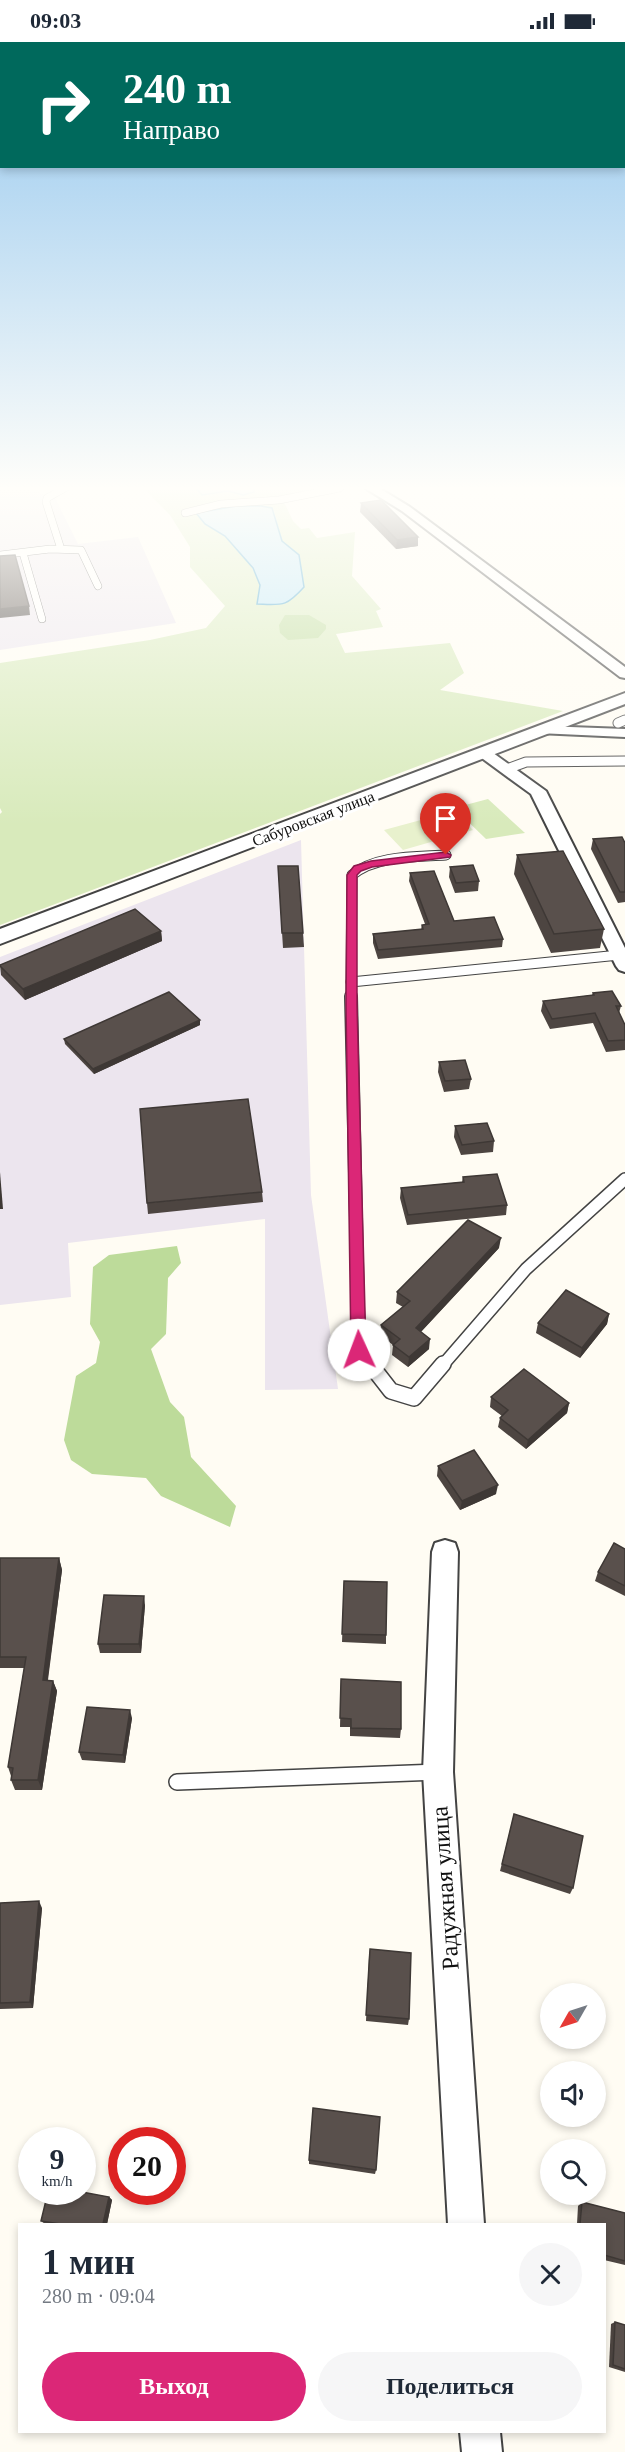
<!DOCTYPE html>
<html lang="ru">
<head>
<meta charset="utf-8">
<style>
	:root { --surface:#fff; --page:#f6f6f7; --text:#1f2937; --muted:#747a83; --accent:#db2777 }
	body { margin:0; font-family:"Times New Roman",serif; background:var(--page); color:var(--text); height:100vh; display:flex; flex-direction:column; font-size:22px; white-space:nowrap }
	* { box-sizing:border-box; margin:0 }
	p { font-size:20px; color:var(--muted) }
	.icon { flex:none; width:33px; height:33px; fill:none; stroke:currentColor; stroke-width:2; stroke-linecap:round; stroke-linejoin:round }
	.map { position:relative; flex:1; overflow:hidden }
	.drawer { position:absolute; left:18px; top:2181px; width:588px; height:210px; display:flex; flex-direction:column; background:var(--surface); border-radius:0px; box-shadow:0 3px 9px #0003 }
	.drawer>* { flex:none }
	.banner { position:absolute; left:0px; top:0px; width:626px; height:126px; box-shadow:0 3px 9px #0003; background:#00695c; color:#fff; overflow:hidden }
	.needle { width:39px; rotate:231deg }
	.tools { position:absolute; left:540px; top:1941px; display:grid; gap:12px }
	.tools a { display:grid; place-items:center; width:66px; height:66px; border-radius:50%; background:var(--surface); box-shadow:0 3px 9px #0003; font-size:30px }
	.speed { position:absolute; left:18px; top:2085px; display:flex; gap:12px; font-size:30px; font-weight:700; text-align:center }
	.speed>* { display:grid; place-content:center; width:78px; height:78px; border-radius:50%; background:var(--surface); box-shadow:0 3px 9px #0003; line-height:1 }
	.speed small { font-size:15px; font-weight:400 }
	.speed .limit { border:9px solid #d22; background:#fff; color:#111 }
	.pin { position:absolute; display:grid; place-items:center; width:51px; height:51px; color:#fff; margin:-62px -26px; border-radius:50% 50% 50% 0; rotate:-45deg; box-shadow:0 0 6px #0007 }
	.pin .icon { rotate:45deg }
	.me { position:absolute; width:66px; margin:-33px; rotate:358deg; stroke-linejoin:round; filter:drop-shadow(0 0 4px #0008) }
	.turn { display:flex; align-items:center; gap:21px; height:126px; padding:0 24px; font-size:27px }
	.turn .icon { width:78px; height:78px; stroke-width:2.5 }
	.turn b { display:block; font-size:42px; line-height:51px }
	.round { display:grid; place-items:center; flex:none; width:63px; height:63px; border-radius:32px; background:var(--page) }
	.headline { display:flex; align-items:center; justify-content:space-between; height:102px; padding:0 24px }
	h1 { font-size:36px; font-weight:600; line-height:45px }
	.primary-button { display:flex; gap:12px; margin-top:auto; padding:12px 24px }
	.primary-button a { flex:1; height:69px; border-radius:36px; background:var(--accent); color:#fff; font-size:24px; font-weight:600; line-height:69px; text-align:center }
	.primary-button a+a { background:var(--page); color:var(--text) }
	.status { display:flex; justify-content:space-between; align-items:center; height:42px; padding:0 30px; background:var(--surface); direction:ltr }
	.status svg { height:16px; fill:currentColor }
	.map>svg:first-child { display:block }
</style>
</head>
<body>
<div class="status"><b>09:03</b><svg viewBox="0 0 49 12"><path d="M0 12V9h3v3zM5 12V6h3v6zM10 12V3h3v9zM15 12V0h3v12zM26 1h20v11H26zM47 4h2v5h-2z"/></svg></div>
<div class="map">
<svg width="625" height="2410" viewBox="0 0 625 2410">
	<rect width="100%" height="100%" fill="#fffcf3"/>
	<!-- industrial -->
	<g fill="#ece5ee">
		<path d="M0,446H20L54,454L78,502L138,495L176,581L0,608Z"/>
		<path d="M301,798L311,1153L338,1347L265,1348V1177L68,1201L71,1255L0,1263V915Z"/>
	</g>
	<!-- green -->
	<g fill="#d8eabb" fill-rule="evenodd">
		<path d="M143,446H196L202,453L228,449L243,453L254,446H327L284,460L293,479L301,487L309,486L317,496L355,490L352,534L381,567L376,569L383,585L336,592L345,611L450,601L464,631L440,648L563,669L0,883V772L2,770L0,766V621L150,598L206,586L225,564L190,525V505L170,473ZM237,464L274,469L282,499L299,513L260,543C253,524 239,505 223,493C213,486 205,481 197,472Z"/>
		<path d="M488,757L525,791L486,797L454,766Z"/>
	</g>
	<!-- forest -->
	<g fill="#bddb9a">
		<path d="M285,573H309L326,583V587L318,596L288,598L280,591L279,583Z"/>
		<path d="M177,1204L181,1221L168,1236L166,1292L151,1307L170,1360L184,1375L191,1415L236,1464L230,1485L161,1454L146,1436L92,1432L71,1418L64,1398L76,1334L96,1321L100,1300L90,1282L93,1225L109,1213Z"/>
	</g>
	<!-- pitch -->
	<path fill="#e8f1cd" d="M454,769L473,788L403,808L384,788Z"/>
	<!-- water -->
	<g fill="#b7e4f7" stroke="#3da0ce" stroke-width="1.5">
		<path d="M196,446H254V450L243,453L228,449L202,453Z"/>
		<path d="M237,464H261L272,466L282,499L299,513L304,545C286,565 283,563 257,562L260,543L253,526L225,494L205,482L196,471Z"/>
	</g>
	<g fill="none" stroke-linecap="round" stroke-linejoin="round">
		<defs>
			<g id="service-far3">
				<path d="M185,471L221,462L279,458L340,446"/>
				<path d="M60,504L46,460L47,456L65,446"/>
				<path d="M23,511L42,577"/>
				<path d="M0,513L50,507L81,508L98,544"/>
			</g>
			<g id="service-far2">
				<path d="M618,681L625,678"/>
				<path d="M507,727L526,720L625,719"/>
				<path d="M351,940L352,833C376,813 416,815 446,813"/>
				<path d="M351,955V940L619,913"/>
			</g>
			<g id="service-far1">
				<path d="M351,954L359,1308L371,1324"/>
				<path d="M442,1324L526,1227L625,1137"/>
			</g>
			<g id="service">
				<path d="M370,1322L391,1349L414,1356L443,1322"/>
				<path d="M177,1740L438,1730"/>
			</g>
			<g id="minor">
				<path d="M365,446H379L410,465L625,625V636L620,635L402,469Z"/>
				<path d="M543,684L625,687V695L538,691L536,688Z"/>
				<path d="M484,706L489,708L546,749L625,906V930L619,928L616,924L531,752L479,714L476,711Z"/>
				<path d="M445,1498L455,1501L458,1510L453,1730L484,2182H448L423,1730L432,1510L435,1501Z"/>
				<path d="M460,2390H500L502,2410H462Z"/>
			</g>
			<path id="tertiary" d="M625,651V662L0,902V887Z"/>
		</defs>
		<!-- service-far3 casing -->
		<use href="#service-far3" stroke="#434343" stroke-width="8"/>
		<!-- service-far2 casing -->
		<use href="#service-far2" stroke="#434343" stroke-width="11"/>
		<!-- service-far1 casing -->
		<use href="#service-far1" stroke="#434343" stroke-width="14"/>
		<!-- service casing -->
		<use href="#service" stroke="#434343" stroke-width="18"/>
		<!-- minor casing -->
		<use href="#minor" stroke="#434343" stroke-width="4"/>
		<!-- tertiary casing -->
		<use href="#tertiary" stroke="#434343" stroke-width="4"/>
		<!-- service-far3 -->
		<use href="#service-far3" stroke="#fff" stroke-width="7"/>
		<!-- service-far2 -->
		<use href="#service-far2" stroke="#fff" stroke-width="9"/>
		<!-- service-far1 -->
		<use href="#service-far1" stroke="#fff" stroke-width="11"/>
		<!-- service -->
		<use href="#service" stroke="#fff" stroke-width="15"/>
		<!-- minor -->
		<use href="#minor" fill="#fff" fill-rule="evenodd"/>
		<!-- tertiary -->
		<use href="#tertiary" fill="#fff" fill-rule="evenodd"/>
	</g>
	<!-- wall -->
	<g fill="#4d4541">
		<path d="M361,461L418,495V504L396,507L360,470Z"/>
		<path d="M593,797L625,801V860L618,861L591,807Z"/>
		<path d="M517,813L604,887L600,906L551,911L514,832Z"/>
		<path d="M278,824L303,891L304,905L283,906Z"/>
		<path d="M450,825L479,839L478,849L455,851L449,835Z"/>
		<path d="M410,831L454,879L503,897L502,905L378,917L373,901V892L421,888L422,883L425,882L409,839Z"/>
		<path d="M161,889L162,899L25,958L1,933L0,923Z"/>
		<path d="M593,951L621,964L619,971L625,983V1008L606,1010L593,981L550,987L541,969L543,959L592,953Z"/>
		<path d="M200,983L94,1032L65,1002L64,997Z"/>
		<path d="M439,1020L471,1037L469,1047L444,1050L438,1030Z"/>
		<path d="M455,1084L494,1099L493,1110L461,1113L454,1095Z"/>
		<path d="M463,1135L507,1163L506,1173L407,1183L400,1156L401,1146L462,1140Z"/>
		<path d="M262,1150L263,1160L148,1172L147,1161Z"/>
		<path d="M499,1206L421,1290L429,1307L408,1325L392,1313L393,1303L380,1293L381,1283L403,1265L396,1261L397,1250Z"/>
		<path d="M609,1272L607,1282L580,1316L536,1291L538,1281Z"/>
		<path d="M491,1355L569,1361L567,1371L526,1407L498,1385L500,1376L502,1374L490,1365Z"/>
		<path d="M438,1424L496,1452L460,1468L437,1434Z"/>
		<path d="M625,1507V1554L595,1539L598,1530Z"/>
		<path d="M0,1516H59L62,1528L48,1638L53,1639L57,1649L42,1748H15L11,1738V1734L8,1725L24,1626H0Z"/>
		<path d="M344,1539L386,1593V1602L342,1600Z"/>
		<path d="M145,1563L141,1611H100L98,1602Z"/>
		<path d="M341,1637L401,1687L400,1696L350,1694V1685H340Z"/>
		<path d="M132,1676L125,1721L82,1718L79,1710Z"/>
		<path d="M514,1772L573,1846L570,1852L500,1829Z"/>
		<path d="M0,1861L42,1866L33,1966L0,1967Z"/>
		<path d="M369,1914L409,1977L408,1983L366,1979Z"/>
		<path d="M309,2118L376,2128L375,2132L309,2122Z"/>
		<path d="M109,2155L112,2158L107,2182H45L41,2179Z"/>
		<path d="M582,2160L625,2171V2223L604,2218V2182H577L578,2164Z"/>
		<path d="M615,2280L625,2283V2330L609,2325L611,2282Z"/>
	</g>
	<!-- shaded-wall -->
	<g fill="#3e3835">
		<path d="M418,495V504L396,507L397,498Z"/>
		<path d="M29,564L30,573L0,576V567Z"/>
		<path d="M161,889L162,899L25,958L23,947Z"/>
		<path d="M200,978V983L94,1032L93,1027Z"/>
		<path d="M0,1130L3,1167H0Z"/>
		<path d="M501,1196L499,1206L415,1296L416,1286Z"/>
		<path d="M609,1272L607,1282L580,1316L582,1306Z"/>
		<path d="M430,1297L429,1307L408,1325L409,1315Z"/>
		<path d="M569,1361L567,1371L526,1407L528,1398Z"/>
		<path d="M498,1443L496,1452L460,1468L462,1459Z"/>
		<path d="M59,1516L62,1528L46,1649L43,1638Z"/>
		<path d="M144,1554L145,1563L141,1611L139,1602Z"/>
		<path d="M53,1639L57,1649L42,1748L38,1738Z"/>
		<path d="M130,1668L132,1676L125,1721L123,1713Z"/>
		<path d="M39,1859L42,1866L33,1966L30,1960Z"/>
		<path d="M109,2155L112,2158L107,2182H103Z"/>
	</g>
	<!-- building -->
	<g fill="#59504c" stroke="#3e3835" stroke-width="1.5">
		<path d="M381,458L418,495L397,498L361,461Z"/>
		<path d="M15,513L29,564L0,567V514Z"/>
		<path d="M622,795L625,801V850H620L593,797Z"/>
		<path d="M563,809L604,887L554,892L517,813Z"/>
		<path d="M473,823L479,839L456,841L450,825Z"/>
		<path d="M278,824H298L303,891H282Z"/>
		<path d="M434,829L454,879L494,875L503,897L378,908L373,892L423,887L422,883L429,882L410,831Z"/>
		<path d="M135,867L161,889L23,947L0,924V923Z"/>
		<path d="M612,949L621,964H616L625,983V998L608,999L595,971L552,977L543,959L594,953L593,951Z"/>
		<path d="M169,950L200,978L93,1027L64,997Z"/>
		<path d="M465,1018L471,1037L445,1039L439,1020Z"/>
		<path d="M248,1057L262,1150L147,1161L140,1067Z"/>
		<path d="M487,1081L494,1099L462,1103L455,1084Z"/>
		<path d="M497,1132L507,1163L408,1173L401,1146L464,1140L463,1135Z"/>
		<path d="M468,1178L501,1196L416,1286L430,1297L409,1315L393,1303L400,1297L381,1283L410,1259L397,1250Z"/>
		<path d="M566,1248L609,1272L582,1306L538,1281Z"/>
		<path d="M524,1327L569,1361L528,1398L500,1376L508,1368L491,1355Z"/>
		<path d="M474,1408L498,1443L462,1459L438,1424Z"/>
		<path d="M614,1501L625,1507V1544L598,1530Z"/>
		<path d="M0,1516H59L43,1638L53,1639L38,1738H11L13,1726L8,1725L26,1615H0Z"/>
		<path d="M344,1539L387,1540L386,1593L342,1592Z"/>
		<path d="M104,1553L144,1554L139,1602H98Z"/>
		<path d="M341,1637L401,1640V1687L351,1686V1677L340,1676Z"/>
		<path d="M87,1665L130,1668L123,1713L79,1710Z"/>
		<path d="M514,1772L583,1794L573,1846L502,1822Z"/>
		<path d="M39,1859L30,1960L0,1961V1861Z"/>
		<path d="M370,1907L411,1911L409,1977L366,1973Z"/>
		<path d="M313,2066L380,2075L376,2128L309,2118Z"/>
		<path d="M48,2150H82L109,2155L103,2182H60L41,2179Z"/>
		<path d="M582,2160L625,2171V2219L604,2213V2182H580Z"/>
		<path d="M615,2280L625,2283V2327L613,2323Z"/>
	</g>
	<!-- sky -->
	<linearGradient id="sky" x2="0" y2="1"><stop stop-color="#94c7ee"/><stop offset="0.57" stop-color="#fffefa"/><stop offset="1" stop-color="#fffefa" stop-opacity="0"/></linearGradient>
	<rect width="625" height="783" fill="url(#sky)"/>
	<!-- route -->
	<path fill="#db2777" stroke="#8e194d" stroke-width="1.5" d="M446,810L451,813L450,815L372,825L361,829L357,833V963L366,1308L364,1312H353L351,1308L346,963L347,833L354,824L371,819Z"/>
	<g text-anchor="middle" stroke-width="6" stroke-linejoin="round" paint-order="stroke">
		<!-- far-street labels -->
		<g font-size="16" fill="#101010" stroke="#fff">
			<text transform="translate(313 776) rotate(-21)" y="6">Сабуровская улица</text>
		</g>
		<!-- near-street labels -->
		<g font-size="24" fill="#101010" stroke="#fff">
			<text transform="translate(445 1846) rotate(-94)" y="8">Радужная улица</text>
		</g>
	</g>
</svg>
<div class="tools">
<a><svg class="needle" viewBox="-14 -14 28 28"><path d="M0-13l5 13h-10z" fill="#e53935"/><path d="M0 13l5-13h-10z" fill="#747a83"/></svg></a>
<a><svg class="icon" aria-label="sound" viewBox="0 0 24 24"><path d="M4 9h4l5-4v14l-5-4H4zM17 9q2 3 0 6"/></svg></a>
<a><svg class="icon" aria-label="search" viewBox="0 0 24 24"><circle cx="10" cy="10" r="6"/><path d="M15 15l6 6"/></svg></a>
</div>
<div class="speed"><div>9<small>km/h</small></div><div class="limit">20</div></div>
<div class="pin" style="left:446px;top:813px;background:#d93025"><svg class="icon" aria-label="arrive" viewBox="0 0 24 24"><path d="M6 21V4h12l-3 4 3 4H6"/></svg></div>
<svg class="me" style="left:359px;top:1308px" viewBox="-20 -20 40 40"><circle r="19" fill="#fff"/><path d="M0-13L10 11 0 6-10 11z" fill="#db2777"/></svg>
<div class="banner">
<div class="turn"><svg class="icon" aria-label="right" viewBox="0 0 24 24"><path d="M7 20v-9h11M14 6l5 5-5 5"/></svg><div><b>240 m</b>Направо</div></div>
</div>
<section class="drawer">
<div class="headline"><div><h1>1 мин</h1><p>280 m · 09:04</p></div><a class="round"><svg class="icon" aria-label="close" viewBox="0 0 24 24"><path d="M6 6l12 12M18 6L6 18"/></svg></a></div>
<div class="primary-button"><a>Выход</a><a>Поделиться</a></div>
</section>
</div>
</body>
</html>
